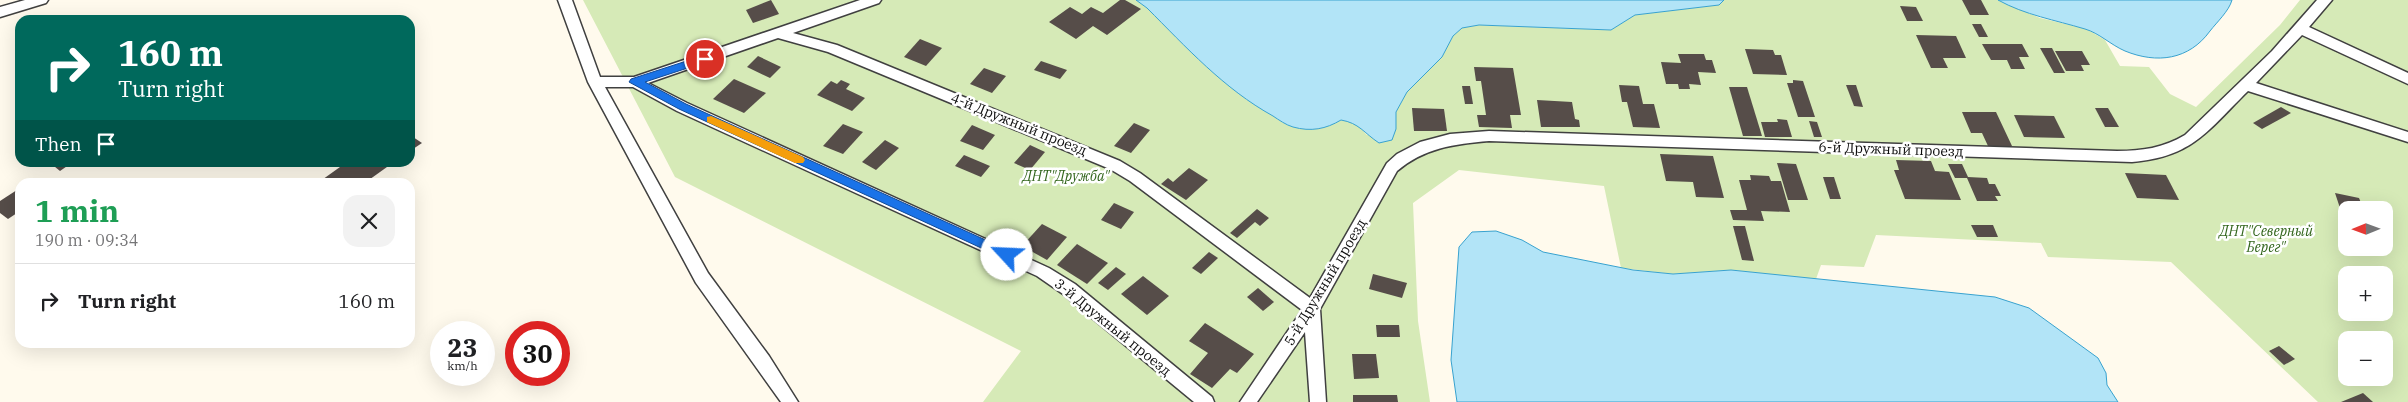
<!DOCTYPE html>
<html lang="en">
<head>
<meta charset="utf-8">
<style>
	:root { --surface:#fff; --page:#f2f2f2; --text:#202124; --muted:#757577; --line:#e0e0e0 }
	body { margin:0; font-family:"IBM Plex Serif",serif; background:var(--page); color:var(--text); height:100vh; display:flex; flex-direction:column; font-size:19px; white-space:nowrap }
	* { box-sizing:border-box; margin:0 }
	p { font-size:16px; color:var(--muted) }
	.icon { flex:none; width:28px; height:28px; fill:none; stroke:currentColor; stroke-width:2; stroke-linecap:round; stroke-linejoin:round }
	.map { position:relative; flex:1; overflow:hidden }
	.details { position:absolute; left:15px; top:178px; width:400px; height:170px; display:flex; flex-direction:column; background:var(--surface); border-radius:15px; box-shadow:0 5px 20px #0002 }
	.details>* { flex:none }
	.guide { position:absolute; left:15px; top:15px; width:400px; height:152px; border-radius:15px; box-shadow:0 5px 20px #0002; background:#00695c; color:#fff; overflow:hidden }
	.needle { width:32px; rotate:269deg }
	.tools { position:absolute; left:2338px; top:201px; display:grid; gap:10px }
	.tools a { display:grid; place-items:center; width:55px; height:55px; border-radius:10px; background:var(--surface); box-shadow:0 5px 20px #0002; font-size:25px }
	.speed { position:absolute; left:430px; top:321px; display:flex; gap:10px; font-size:25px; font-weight:700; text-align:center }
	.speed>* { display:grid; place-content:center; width:65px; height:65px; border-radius:50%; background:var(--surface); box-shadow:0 5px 20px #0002; line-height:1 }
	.speed small { font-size:12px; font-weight:400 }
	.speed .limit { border:8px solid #d22; background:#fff; color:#111 }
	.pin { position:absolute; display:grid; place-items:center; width:42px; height:42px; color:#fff; margin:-21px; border:2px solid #fff; border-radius:50%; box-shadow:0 1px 5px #0007 }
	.me { position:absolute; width:55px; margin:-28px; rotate:295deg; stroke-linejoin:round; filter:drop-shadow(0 0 4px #0008) }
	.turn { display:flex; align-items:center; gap:18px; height:105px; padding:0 20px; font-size:22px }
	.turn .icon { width:65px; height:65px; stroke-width:2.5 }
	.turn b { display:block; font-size:35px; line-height:42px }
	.then { display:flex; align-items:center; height:48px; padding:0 20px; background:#0003; gap:10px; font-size:19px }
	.round { display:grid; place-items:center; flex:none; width:52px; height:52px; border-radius:15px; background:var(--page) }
	.head { display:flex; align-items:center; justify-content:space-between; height:85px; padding:0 20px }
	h1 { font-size:30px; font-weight:800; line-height:38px; color:#1e9e55 }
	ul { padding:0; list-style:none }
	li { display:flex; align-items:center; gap:15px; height:75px; padding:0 20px; border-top:1px solid var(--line) }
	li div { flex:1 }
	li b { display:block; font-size:19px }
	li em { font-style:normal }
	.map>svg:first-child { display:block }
</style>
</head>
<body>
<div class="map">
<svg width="2408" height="402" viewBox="0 0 2408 402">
	<rect width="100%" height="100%" fill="#fffaed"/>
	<!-- green -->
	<path fill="#d6eab7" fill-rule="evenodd" d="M583,0H1136L1147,8C1186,47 1224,89 1273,116C1279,120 1286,125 1293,127C1311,132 1326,129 1341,120L1355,122L1367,135L1396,129V112L1407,92L1442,57L1453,36L1462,28L1479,25L1611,30L1635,15L1719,5L1724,0H1998L2040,18L2087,29L2105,40L2120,66L2149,67L2170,94L2196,107L2280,25L2300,0H2408V402H2318L2171,262L2048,257L2041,243L1876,235L1864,267L1821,265L1816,279L1731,270L1673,274L1621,268L1604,186L1459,170L1413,203L1418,321L1430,402H983L1021,351L675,177ZM2346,210H2384V248H2346ZM2346,275H2384V312H2346ZM2346,340H2384V378H2346Z"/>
	<!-- water -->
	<g fill="#b2e4f7" stroke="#38a2cf">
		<path d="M1136,0H1724L1719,5L1635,15L1611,30L1479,25L1462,28L1453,36L1442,57L1407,92L1396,112V129L1392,140L1379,143C1364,133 1359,123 1341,120C1326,129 1311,132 1293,127C1286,125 1279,120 1273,116C1224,89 1186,47 1147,8Z"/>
		<path d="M1998,0H2232C2229,11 2217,22 2210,31C2189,60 2157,64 2125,51C2111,45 2099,33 2085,29C2055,20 2025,15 1998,0Z"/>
		<path d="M1496,231L1522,240L1543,252L1633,270L1673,274L1731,270L1995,297L2029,308L2098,358L2106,373L2107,385L2118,402H1457L1451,360L1459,247L1472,232Z"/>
	</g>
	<!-- building -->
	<g fill="#564d49">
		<path d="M771,0L779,14L753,23L746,10Z"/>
		<path d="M1120,0H1125L1141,9L1107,35L1093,26L1076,39L1049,22L1070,7L1082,14L1091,7L1103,13Z"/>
		<path d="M1962,0H1981L1989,15H1970Z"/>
		<path d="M1900,6L1916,7L1923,21H1907Z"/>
		<path d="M1972,24H1981L1988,37H1979Z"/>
		<path d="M1916,35L1956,36L1966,58H1943L1948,68H1931Z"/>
		<path d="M920,39L942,48L926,66L904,57Z"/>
		<path d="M1982,44H2022L2029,57H2019L2025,69H2011L2007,60H1991Z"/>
		<path d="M2040,48H2052L2065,73H2054Z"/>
		<path d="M1745,49L1773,50L1775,55H1781L1787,75L1753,74Z"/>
		<path d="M2055,51H2082L2090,65H2081L2084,71H2066Z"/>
		<path d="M1678,54H1704L1706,60H1712L1716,73L1698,72L1701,85L1689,84L1690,89H1679L1678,84H1666L1661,62L1681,63Z"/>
		<path d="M758,56L781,67L770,78L747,67Z"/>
		<path d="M1041,61L1067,70L1060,79L1034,70Z"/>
		<path d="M1474,67L1513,68L1521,115H1510L1512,128L1479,127L1477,115H1486L1481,81H1476Z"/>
		<path d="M984,68L1006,76L992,93L970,84Z"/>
		<path d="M734,79L766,93L744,113L713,99Z"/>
		<path d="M841,80L850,84L846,89L865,98L852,111L817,95L831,81L837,84Z"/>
		<path d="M1793,80L1803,81L1815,117H1798L1787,83H1793Z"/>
		<path d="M1619,85L1639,86L1643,104H1654L1660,128L1633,127L1627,102H1622Z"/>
		<path d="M1846,85H1856L1863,107L1854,106Z"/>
		<path d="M1462,86H1470L1473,104H1465Z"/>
		<path d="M1729,87H1747L1762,136H1743Z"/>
		<path d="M1537,100L1572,102L1575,119L1579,120L1580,127H1541Z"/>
		<path d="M2281,107L2291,113L2262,129L2253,123Z"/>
		<path d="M1412,108L1444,109L1447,131H1414Z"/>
		<path d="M2095,108H2108L2119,127H2105Z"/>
		<path d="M1962,112H1996L2012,146H1988L1982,133H1971Z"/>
		<path d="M2014,115L2054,116L2065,138L2024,137Z"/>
		<path d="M1777,119L1787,120L1792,137H1765L1761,122H1778Z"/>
		<path d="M1809,121L1817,122L1822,137H1814Z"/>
		<path d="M1134,123L1150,130L1131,153L1114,146Z"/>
		<path d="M843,124L863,132L843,154L823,146Z"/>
		<path d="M972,125L995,135L983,150L960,141Z"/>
		<path d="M410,135L422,143L410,151Z"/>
		<path d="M885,140L899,148L876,170L862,162Z"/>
		<path d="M1030,145L1045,152L1030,170L1014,163Z"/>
		<path d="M1660,154L1713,156L1724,198L1696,197L1693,182L1666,181Z"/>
		<path d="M964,155L990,166L981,177L955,166Z"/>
		<path d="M1896,160L1931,161L1935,171L1949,172L1961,200L1905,199L1894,170H1899Z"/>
		<path d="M49,162H73L60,171Z"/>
		<path d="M347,162H394L366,182H319Z"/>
		<path d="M1777,163L1796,164L1808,200H1788Z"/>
		<path d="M1948,164H1962L1968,177L1987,178L1989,184H1995L2001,196H1995L1998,201H1977L1967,178H1955Z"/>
		<path d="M1189,168L1208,180L1186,200L1161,184L1168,178L1173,182Z"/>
		<path d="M2125,173L2166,175L2179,200L2137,198Z"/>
		<path d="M1750,175L1769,176L1771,181H1781L1790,212L1761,211L1764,221L1733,220L1730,210H1747L1739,180H1751Z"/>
		<path d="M1823,177H1834L1841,199H1830Z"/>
		<path d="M20,188V211L8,219L0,213V201Z"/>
		<path d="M2335,193L2359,198L2364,210H2346V215L2342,214Z"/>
		<path d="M1114,203L1134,212L1121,229L1101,220Z"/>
		<path d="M1257,209L1269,218L1260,226L1255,222L1237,238L1230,233Z"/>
		<path d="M1042,224L1067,237L1047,260L1022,246Z"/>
		<path d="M1971,225H1993L1998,237H1977Z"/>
		<path d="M1733,226H1745L1754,261L1742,260Z"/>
		<path d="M1077,244L1108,263L1087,284L1057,265Z"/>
		<path d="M1209,252L1218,258L1201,274L1192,268Z"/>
		<path d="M1116,267L1126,274L1108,290L1098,283Z"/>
		<path d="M1373,274L1407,283L1402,298L1369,289Z"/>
		<path d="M1143,276L1169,296L1147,315L1121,294Z"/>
		<path d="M1258,288L1274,302L1263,311L1247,297Z"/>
		<path d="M1205,323L1254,354L1237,373L1230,369L1212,388L1190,374L1208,353L1189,341Z"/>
		<path d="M1376,325H1399L1400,337H1377Z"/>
		<path d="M2279,346L2295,359L2284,365L2269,351Z"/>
		<path d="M1352,354H1376L1379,378L1354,379Z"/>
		<path d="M2363,393L2373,402H2341Z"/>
		<path d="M1353,395H1397L1398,402H1353Z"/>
	</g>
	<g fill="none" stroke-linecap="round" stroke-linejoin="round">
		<defs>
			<g id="minor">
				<path d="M25,0H48L46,3L0,17V7Z"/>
				<path d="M558,0H572L600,77H634L860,0H881L879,3L793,33L837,45L1120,161L1140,173L1310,298L1387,163L1397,154L1420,142L1450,134L1489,131L2117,151C2142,151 2163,148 2185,135L2272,51L2317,0H2332L2309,27L2408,73V84L2302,35L2256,83L2408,132V142L2248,91C2208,130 2193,157 2132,162L1489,141C1454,144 1424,148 1397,171L1320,309L1326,402H1310L1305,332L1257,402H1240L1302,310L1130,181L1110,169L828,52L778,38L648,83L687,103L1049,268L1075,284L1212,397L1214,402H1194L1063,294L1037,276L677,111L633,87H605L708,273L769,356L798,402H781L696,283L588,82Z"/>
			</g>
		</defs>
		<!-- minor casing -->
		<use href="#minor" stroke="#404040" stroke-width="3"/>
		<!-- minor -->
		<use href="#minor" fill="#fff" fill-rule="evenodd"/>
	</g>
	<!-- route -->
	<path fill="#1a73e8" stroke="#114b97" d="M705,55L709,56V61L645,82L686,104L1012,252V258H1003L679,109L629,82L631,79Z"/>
	<!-- slow -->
	<path fill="#f59e0b" d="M711,116L803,157L805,160L803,163H795L707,122V117Z"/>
	<g text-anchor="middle" stroke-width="5" stroke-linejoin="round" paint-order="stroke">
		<!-- street labels -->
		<g font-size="14" fill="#0d0d0d" stroke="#fff">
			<text transform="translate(1019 124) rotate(22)" y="5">4-й Дружный проезд</text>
			<text transform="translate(1891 149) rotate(2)" y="5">6-й Дружный проезд</text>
			<text transform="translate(1325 282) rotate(-59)" y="5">5-й Дружный проезд</text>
			<text transform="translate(1113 327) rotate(39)" y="5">3-й Дружный проезд</text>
		</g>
		<!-- park labels -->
		<g font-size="14" font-style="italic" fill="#33661d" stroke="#fff">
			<text x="1066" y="181">ДНТ"Дружба"</text>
			<text x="2266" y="236">ДНТ"Северный<tspan x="2266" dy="16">Берег"</tspan></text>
		</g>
	</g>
</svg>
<div class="tools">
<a><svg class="needle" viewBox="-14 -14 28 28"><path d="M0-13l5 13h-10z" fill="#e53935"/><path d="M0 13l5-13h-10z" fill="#757577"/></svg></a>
<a>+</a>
<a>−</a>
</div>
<div class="speed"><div>23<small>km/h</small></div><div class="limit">30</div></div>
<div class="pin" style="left:705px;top:59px;background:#d93025"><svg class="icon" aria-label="arrive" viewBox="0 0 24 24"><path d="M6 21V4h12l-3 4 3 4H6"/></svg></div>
<svg class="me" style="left:1007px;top:255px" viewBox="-20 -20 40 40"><circle r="19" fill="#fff"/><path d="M0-13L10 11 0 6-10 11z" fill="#1a73e8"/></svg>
<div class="guide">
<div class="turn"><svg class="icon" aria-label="right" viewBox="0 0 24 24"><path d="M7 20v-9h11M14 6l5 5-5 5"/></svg><div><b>160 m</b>Turn right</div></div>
<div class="then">Then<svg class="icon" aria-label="arrive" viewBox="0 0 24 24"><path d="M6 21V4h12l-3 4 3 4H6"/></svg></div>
</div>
<section class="details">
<div class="head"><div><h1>1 min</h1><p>190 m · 09:34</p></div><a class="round"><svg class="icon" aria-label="close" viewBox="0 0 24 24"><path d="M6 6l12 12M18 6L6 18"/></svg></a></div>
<ul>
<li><svg class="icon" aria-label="right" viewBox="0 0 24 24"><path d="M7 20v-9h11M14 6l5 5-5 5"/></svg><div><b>Turn right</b></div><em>160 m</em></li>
</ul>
</section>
</div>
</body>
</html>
